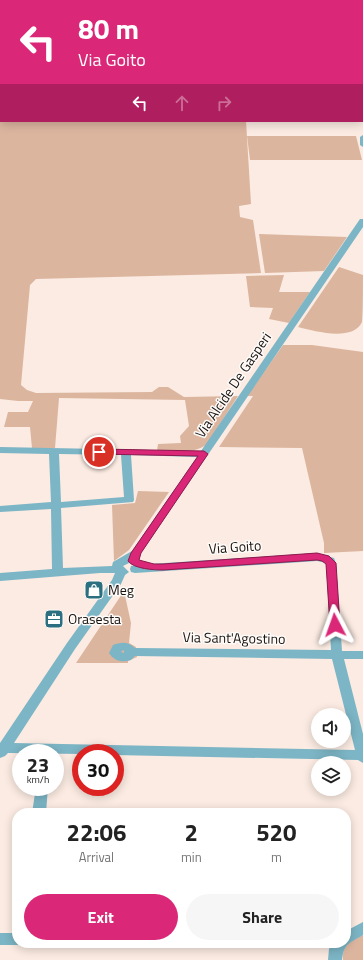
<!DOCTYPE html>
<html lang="en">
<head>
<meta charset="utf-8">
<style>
	:root { --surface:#fff; --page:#f6f6f6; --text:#222; --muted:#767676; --accent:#db2777 }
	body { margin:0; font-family:"Titillium Web",sans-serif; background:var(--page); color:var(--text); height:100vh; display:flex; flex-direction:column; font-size:15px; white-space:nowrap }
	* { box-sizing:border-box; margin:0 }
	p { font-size:13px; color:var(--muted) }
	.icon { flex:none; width:22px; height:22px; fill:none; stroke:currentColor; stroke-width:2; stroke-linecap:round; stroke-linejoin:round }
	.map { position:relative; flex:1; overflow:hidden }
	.details { position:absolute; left:12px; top:808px; width:339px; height:140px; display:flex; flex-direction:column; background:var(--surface); border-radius:16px; box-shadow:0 2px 10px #0003 }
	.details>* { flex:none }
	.top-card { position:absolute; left:0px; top:0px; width:363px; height:122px; box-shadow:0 2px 10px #0003; background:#db2777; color:#fff; overflow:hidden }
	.controls { position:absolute; left:311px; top:708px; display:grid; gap:8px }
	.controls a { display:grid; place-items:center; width:40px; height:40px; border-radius:50%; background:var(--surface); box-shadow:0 2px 10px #0003; font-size:20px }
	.speed { position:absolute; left:12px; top:744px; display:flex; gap:8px; font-size:20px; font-weight:700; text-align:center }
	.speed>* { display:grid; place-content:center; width:52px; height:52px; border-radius:50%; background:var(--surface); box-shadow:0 2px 10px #0003; line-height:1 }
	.speed small { font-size:10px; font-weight:400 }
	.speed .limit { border:6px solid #d22; background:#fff; color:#111 }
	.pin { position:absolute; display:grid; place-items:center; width:34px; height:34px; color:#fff; margin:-17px; border:2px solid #fff; border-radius:50%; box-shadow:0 1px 4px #0007 }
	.me { position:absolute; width:44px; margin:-22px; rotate:356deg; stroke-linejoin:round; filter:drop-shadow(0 0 3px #0008) }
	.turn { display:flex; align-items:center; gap:14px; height:84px; padding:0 12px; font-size:18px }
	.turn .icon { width:52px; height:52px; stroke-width:2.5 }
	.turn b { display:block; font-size:28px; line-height:34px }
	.lanes { display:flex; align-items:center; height:38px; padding:0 12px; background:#0003; justify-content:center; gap:20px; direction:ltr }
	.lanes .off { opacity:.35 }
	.eta { display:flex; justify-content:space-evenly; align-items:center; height:68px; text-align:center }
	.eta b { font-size:24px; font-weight:700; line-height:28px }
	.action { display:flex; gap:8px; margin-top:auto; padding:8px 12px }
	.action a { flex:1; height:46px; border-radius:24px; background:var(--accent); color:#fff; font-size:16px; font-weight:700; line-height:46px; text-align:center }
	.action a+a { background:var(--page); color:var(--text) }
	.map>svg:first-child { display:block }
</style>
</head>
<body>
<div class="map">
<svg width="363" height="960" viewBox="0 0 363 960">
	<rect width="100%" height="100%" fill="#fbebe2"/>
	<!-- green -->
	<g fill="#dcb59f">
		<path d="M0,104L1,121H246L251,204L239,206L240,217L253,220L261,273L36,279L30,285L21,385L27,390L36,393L152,392L159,387H168L184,397L238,396L207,444C193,455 173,451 157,451L158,444L181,443L180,436L189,426L185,400L59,398L55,448H32L30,427H4L8,412H28L33,401H18L0,399Z"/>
		<path d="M247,136H356L362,160H250Z"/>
		<path d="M259,234L347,237L324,271L265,273Z"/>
		<path d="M339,267L363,275C363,284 363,316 362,322C353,342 314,331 298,327Z"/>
		<path d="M284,275L279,292H310L289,323L269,319L273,308L250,307L246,276Z"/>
		<path d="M283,345H312L363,352V551L324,553V543L302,448L219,447L253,396H247Z"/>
		<path d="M138,491L169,492L129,550L114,561L112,505L135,503Z"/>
		<path d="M124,591L131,623L129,643L136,647L137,657L128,661V663H76Z"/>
		<path d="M363,935V960H343C342,945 351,941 363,935Z"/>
	</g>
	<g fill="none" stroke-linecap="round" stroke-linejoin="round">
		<!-- minor -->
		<g fill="#7cb5c5" fill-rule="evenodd">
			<rect x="19" y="0" width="6" height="1"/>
			<rect x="93" y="0" width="6" height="1"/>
			<rect x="204" y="0" width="6" height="1"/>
			<path d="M245,0H251L252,1H246Z"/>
			<path d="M316,0H322L323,1H317Z"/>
			<path d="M360,0H363V3L359,1Z"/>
			<rect x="362" y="14" width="1" height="4"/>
			<rect x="0" y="39" width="1" height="4"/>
			<rect x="362" y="47" width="1" height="4"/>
			<rect x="362" y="68" width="1" height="4"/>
			<rect x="362" y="75" width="1" height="6"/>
			<rect x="0" y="80" width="1" height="4"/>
			<path d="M363,135V147L360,145V137Z"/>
			<path d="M360,219H363V227L141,553L137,564L133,565L129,563L123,566L129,572L125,575L121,584L75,649L14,743L355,750L332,659L135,656L131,660C122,663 114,661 109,653L113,645C121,642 128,641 135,648L331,650L326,563L317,561L135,573L131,572L130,569L131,566L135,565L317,553L334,558L336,563L342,651H363V659H344L363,734V763L358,760L115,755V753H81V754L8,753L5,756L0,758V743L67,643L112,580L115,573H100L0,581V573L52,569L51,509L0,512V506L51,502L49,454L0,453V447L201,451ZM59,454L121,455L124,497L61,502ZM131,455L197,457L132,551L113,562L112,566L63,568L61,508L133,502L134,500ZM123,650L124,651V653L121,652Z"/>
			<path d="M36,787H48L46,813H32Z"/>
			<path d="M363,922V935C350,943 344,943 342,960H328L329,949L332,943H346V931Z"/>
			<path d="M0,933H17V943H22L17,945H0Z"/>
		</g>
	</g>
	<!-- route -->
	<path fill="#db2777" stroke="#8e194d" d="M99,449L204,451L208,454L141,553L139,560L154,564H163L317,553L329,556L336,563L340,625L339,628H331L330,625L326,564L322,561L317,560L163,570C154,570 134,569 128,561L131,553L198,456L96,454L95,452Z"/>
	<!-- icons -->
	<defs>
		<symbol id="shop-square" viewBox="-11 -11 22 22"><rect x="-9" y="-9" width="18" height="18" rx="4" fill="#2c6f80" stroke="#fefbf9"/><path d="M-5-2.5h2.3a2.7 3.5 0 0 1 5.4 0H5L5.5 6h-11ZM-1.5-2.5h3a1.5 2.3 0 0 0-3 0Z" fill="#fff"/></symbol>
		<symbol id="office-square" viewBox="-11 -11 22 22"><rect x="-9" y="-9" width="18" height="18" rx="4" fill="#2c6f80" stroke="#fefbf9"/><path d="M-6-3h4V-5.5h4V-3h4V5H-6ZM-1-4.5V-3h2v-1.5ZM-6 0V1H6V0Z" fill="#fff"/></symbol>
	</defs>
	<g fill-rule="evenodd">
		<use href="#shop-square" x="83" y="579" width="22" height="22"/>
		<use href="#office-square" x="43" y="608" width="22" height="22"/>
	</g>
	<g text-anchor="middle" stroke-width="3" stroke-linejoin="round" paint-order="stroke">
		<!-- street labels -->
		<g font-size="14" fill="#191310" stroke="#fefbf9">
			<text transform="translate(233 385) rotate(-56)" y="5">Via Alcide De Gasperi</text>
			<text transform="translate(235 547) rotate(-4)" y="5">Via Goito</text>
			<text transform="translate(234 638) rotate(1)" y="5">Via Sant'Agostino</text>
		</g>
		<!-- poi labels -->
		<g font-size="14" fill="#191310" stroke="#fefbf9" text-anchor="start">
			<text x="108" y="595">Meg</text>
			<text x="68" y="624">Orasesta</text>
		</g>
	</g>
</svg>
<div class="controls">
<a><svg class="icon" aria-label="sound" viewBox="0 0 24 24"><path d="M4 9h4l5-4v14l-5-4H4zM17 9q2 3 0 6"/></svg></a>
<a><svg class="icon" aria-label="layers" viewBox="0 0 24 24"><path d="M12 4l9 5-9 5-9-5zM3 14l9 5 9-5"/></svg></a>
</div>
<div class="speed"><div>23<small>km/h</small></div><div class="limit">30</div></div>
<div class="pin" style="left:99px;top:452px;background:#d93025"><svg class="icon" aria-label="arrive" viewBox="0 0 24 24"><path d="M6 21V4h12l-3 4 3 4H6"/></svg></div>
<svg class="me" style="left:335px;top:625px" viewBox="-20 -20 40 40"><path d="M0-17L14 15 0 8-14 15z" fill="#db2777" stroke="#fff" stroke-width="4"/></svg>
<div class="top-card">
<div class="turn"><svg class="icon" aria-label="left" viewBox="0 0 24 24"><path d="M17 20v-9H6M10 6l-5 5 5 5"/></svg><div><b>80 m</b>Via Goito</div></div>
<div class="lanes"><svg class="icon" aria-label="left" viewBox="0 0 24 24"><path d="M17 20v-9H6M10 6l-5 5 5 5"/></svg><svg class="icon off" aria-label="ahead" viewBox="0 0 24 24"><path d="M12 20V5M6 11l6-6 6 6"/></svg><svg class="icon off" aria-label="right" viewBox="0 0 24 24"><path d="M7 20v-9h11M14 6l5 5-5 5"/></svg></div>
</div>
<section class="details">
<div class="eta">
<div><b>22:06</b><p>Arrival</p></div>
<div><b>2</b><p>min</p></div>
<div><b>520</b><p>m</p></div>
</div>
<div class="action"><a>Exit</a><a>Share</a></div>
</section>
</div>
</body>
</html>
